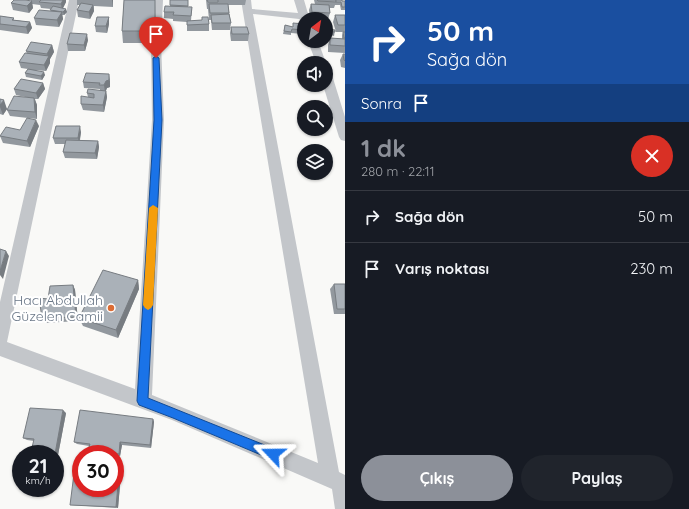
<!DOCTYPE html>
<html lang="tr">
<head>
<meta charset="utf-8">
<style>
	:root { --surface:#171b24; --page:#20242c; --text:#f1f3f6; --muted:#9ea1a6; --line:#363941; --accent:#8c9099 }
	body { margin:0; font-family:Quicksand,sans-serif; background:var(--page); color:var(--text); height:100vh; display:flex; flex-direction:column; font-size:15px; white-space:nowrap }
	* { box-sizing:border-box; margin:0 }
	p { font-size:13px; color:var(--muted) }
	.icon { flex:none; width:22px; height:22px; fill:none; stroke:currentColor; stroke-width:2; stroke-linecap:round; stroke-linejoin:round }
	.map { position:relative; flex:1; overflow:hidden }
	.sheet { display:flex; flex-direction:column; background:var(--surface); width:344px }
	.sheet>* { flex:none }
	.top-card { background:#1a4fa0; color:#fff; overflow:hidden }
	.needle { width:26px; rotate:31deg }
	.fabs { position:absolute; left:297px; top:12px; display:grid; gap:8px }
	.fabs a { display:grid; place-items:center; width:36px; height:36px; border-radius:50%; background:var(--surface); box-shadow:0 1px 3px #0004; font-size:20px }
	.speed { position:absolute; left:12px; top:445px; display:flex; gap:8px; font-size:20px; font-weight:700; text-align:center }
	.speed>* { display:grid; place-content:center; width:52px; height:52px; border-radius:50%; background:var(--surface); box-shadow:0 1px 3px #0004; line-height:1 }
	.speed small { font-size:10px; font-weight:400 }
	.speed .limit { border:6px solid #d22; background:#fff; color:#111 }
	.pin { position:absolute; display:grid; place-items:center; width:34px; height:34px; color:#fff; margin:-41px -17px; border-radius:50% 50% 50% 0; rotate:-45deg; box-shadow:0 0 4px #0007 }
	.pin .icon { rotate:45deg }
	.me { position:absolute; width:44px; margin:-22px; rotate:293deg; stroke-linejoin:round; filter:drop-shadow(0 0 3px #0008) }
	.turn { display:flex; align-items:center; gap:14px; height:84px; padding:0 16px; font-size:18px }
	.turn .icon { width:52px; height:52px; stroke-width:2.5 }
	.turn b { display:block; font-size:28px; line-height:34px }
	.then { display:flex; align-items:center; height:38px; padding:0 16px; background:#0003; gap:8px; font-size:15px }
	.round { display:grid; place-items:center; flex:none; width:42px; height:42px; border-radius:21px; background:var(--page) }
	.headline { display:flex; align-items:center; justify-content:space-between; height:68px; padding:0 16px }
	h1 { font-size:24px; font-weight:700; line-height:30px; color:var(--accent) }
	.primary-button { display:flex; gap:8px; margin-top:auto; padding:8px 16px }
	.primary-button a { flex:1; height:46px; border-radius:24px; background:var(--accent); color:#fff; font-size:16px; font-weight:700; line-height:46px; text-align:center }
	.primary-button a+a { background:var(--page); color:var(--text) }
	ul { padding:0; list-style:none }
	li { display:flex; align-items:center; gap:12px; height:52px; padding:0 16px; border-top:1px solid var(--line) }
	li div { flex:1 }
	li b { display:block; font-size:15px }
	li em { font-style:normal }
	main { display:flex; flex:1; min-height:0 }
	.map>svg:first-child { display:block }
</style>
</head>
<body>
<main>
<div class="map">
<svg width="345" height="509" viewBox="0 0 345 509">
	<rect width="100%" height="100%" fill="#f9f9f7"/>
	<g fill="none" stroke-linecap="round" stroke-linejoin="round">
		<!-- street -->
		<g fill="#c3c6ca" fill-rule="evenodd">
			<path d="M69,0H79L7,342L135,389L152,120L151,43L153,0H163L161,43L164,120L152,395L318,463L241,0H251L252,9L298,13L294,0H304L309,17V19H304V22L299,19L253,14L339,472L345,475V509H335L332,489L172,420L0,356V302Z"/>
			<path d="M308,41H318L326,63V64L316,63Z"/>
			<path d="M326,72L330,73L332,75L345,117V141L341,140L339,137L323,85H326Z"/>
		</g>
	</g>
	<!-- wall -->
	<g fill="#92989e">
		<path d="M31,0H66V2L63,8L67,12L64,15H62L63,19L59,27L36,25L34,18L51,11V9L41,8L40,5L32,4L33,8L29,13L13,10L11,3L31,1Z"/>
		<path d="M77,0H113V7L94,6V11L90,19L78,17L77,10L80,5H77Z"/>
		<path d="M124,0H155L156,43H123L122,31Z"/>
		<path d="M170,0H188V7H192L191,21L202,20V17L209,24V31H187V22L173,21V19L164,18V12L170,6Z"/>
		<path d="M206,0H246L245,5H228L231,23L230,30H212L211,20H209L208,9H207Z"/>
		<path d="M314,0H342V1H345V10H341L340,5H335L334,8H330V13L328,19L310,18L309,10L311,4H315Z"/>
		<path d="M335,15H345V32H336L333,22Z"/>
		<path d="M0,16L14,18V20L30,22L32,28L28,34L0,30Z"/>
		<path d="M109,17V24L107,33L96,32L95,26Z"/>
		<path d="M304,24L303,34L291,33V35L283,34L285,25L292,27Z"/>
		<path d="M231,27L249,34L248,41H231L230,33Z"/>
		<path d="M326,29L335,30L334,36L326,34Z"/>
		<path d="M343,32H345V53L328,52V45L330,38L342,39V35Z"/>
		<path d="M88,40L85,51H68L67,44Z"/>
		<path d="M52,45L54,52L50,59V63L46,71L34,70L45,75L42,80L26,77L25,73L28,69L21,68L19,62L27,54L26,51Z"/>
		<path d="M343,54H345V68L341,67L340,60Z"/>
		<path d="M110,81V87L107,88L106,91L107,97L104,112L83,110L81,104L88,97L87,93L100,90V89L84,88L83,82Z"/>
		<path d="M43,83L45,89L38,99H35L37,105V119L10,116L7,110L30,98L16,95L14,89Z"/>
		<path d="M0,99L7,109L3,115L0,114Z"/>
		<path d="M39,126L30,147L3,143L0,136Z"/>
		<path d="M81,132L80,140L98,141L99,147L97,159L65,158L63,152L65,144H55L53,138Z"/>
		<path d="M138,280L139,289L118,338L83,326L79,318Z"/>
		<path d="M334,284H345V314H334L330,289Z"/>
		<path d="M73,285L75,290L78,321L45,323L42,318L48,299Z"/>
		<path d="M66,413L58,455H55V454L35,453L31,452L34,441L27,440L23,438Z"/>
		<path d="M153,419L154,422L151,448L122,445L120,456H115V454H102L91,453L88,450L89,446L77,444L74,442Z"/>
		<path d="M119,473L121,474L118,508L70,505L81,488Z"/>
	</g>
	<!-- shaded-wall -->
	<g fill="#777c81">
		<path d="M63,0H66V2L62,10L61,4Z"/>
		<path d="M112,0H113V7Z"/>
		<path d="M32,1L33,8L29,13L27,6Z"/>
		<path d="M93,5L94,11L90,19L89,12Z"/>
		<path d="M66,9L67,12L64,15L63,12Z"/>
		<path d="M62,12L63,19L59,27L57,20Z"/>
		<path d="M109,17V24L107,33L106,26Z"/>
		<path d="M30,22L32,28L28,34L26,27Z"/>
		<path d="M87,34L88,40L85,51L84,45Z"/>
		<path d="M52,45L54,52L50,59V63L46,71L44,65L48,57L47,54Z"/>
		<path d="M44,72L45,75L42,80L41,76Z"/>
		<path d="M109,74L110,81V87L107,88L105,92L104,85Z"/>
		<path d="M43,83L45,89L38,99L36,93Z"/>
		<path d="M106,91L107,97L104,112L103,105Z"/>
		<path d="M34,98L37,105V119L35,112Z"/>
		<path d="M4,100L7,109L3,115L0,107V105Z"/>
		<path d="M36,120L39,126L30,147L27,141Z"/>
		<path d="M80,126L81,132L79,144L78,138Z"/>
		<path d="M98,141L99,147L97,159L95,153Z"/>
		<path d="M6,251L9,256L3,279L0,275V271Z"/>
		<path d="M138,280L139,289L118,338L116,330Z"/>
		<path d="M73,285L75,290L78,321L76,317Z"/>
		<path d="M63,410L66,413L58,455L55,454Z"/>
		<path d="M153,419L154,422L151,448L150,445Z"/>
		<path d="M120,442L122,445L120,456L119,454Z"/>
		<path d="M119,473L121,474L118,508L116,507Z"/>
	</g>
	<!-- building -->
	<g fill="#aab1b8" stroke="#777c81">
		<path d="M14,0H25L32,1L27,6L11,3Z"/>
		<path d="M41,0H63L61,4L39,2Z"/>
		<path d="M124,0H155V31H122Z"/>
		<path d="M170,0H188V6L170,5Z"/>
		<path d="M207,0H218V2H208Z"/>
		<path d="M317,0H336V2L318,1Z"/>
		<path d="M336,0H342V1H345V7H342L341,2H336Z"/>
		<path d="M81,3L93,5L89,12L77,10Z"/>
		<path d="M209,4H228L229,13H210Z"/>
		<path d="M311,4L329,5L330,13L312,12Z"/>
		<path d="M53,6L66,9L63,12L50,10Z"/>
		<path d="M165,6L192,7L191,16L173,15L174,12H164Z"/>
		<path d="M39,10L62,12L57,20L34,18Z"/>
		<path d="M229,14L231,23H212L211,15Z"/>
		<path d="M335,15H345V25H338Z"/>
		<path d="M0,16L14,18L12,20L30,22L26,27L0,24Z"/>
		<path d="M97,17H109L106,26H95Z"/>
		<path d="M202,17H208L209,24L187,25V21L202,20Z"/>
		<path d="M293,23L304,24V30L292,29L291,32L284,31L285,25L293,27Z"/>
		<path d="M231,27H247L249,34H232Z"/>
		<path d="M326,29L335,30V32L326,31Z"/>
		<path d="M343,32H345V38H344Z"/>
		<path d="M70,33L87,34L84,45L67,44Z"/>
		<path d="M330,38L345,39V46L330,45Z"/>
		<path d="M31,42L52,45L47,54L26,51Z"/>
		<path d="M25,53L49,56L44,65L19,62Z"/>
		<path d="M343,54H345V61L344,60Z"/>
		<path d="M28,69L44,72L41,76L25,73Z"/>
		<path d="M86,73L109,74V80L106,81L104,85H99L100,83L83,82Z"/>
		<path d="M21,79L43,83L36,93L14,89Z"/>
		<path d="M88,89L106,91L103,105L81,104V96L94,98V94L87,93Z"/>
		<path d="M14,96L34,98L35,112L7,110Z"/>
		<path d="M0,99L4,100L0,105Z"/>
		<path d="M27,118L36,120L27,141L0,136L6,127L20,130Z"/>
		<path d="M56,126H80L78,138H53Z"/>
		<path d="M66,140L98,141L95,153L63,152Z"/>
		<path d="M0,249L6,251L0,271Z"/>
		<path d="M103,270L138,280L116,330L79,318Z"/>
		<path d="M334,284H345V309H337Z"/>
		<path d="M73,285L76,317L42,318L39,298L48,299L50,286Z"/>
		<path d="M30,408L63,410L55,454L31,452L34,439L23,438Z"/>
		<path d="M80,410L153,419L150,445L120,442L119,454L88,450L90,444L74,442Z"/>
		<path d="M75,466H81V488H115V472L119,473L116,507L70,505Z"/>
	</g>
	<!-- route -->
	<path fill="#1a73e8" stroke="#114b97" d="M156,56L159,58L162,120L148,398L277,450L279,454L277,458L273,460L173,418L139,405L137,401L154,120L153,58Z"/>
	<!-- slow -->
	<path fill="#f59e0b" d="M153,205L158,208L153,305L151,308L148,310L145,308L143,305L149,208Z"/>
	<!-- markers -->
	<circle fill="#dc6c34" stroke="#fff" stroke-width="1.5" cx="111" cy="308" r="4"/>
	<g text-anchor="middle" stroke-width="4" stroke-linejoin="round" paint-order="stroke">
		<!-- poi labels -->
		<g font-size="14" fill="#6a7787" stroke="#fff" text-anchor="end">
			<text x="103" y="305">Hacı Abdullah<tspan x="103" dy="16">Güzelen Camii</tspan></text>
		</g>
	</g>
</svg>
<div class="fabs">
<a><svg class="needle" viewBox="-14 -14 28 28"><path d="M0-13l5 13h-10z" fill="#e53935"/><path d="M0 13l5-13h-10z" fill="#9ea1a6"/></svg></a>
<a><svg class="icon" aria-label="sound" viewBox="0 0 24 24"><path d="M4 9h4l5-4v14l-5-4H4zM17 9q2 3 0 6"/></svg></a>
<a><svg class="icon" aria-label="search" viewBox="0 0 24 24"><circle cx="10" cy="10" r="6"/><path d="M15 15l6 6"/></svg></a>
<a><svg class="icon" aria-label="layers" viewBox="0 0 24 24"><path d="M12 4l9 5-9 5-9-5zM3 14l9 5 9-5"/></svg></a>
</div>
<div class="speed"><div>21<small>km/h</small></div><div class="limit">30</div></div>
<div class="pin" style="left:156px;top:58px;background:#d93025"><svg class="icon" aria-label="arrive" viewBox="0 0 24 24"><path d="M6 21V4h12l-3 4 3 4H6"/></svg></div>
<svg class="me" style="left:273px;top:454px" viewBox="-20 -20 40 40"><path d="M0-17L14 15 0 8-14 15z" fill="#1a73e8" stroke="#fff" stroke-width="4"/></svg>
</div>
<section class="sheet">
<div class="top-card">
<div class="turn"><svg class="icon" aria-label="right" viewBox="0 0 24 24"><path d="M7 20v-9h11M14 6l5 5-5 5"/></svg><div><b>50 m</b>Sağa dön</div></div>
<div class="then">Sonra<svg class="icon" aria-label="arrive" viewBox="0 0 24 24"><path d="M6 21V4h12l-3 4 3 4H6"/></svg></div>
</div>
<div class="headline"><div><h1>1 dk</h1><p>280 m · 22:11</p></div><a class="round" style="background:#d93025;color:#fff"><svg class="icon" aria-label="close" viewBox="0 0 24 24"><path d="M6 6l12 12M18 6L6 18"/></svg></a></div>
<ul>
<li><svg class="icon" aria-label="right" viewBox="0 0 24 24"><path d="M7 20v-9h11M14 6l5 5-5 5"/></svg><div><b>Sağa dön</b></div><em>50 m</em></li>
<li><svg class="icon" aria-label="arrive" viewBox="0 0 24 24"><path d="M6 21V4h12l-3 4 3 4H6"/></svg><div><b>Varış noktası</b></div><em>230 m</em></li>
</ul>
<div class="primary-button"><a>Çıkış</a><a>Paylaş</a></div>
</section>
</main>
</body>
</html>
